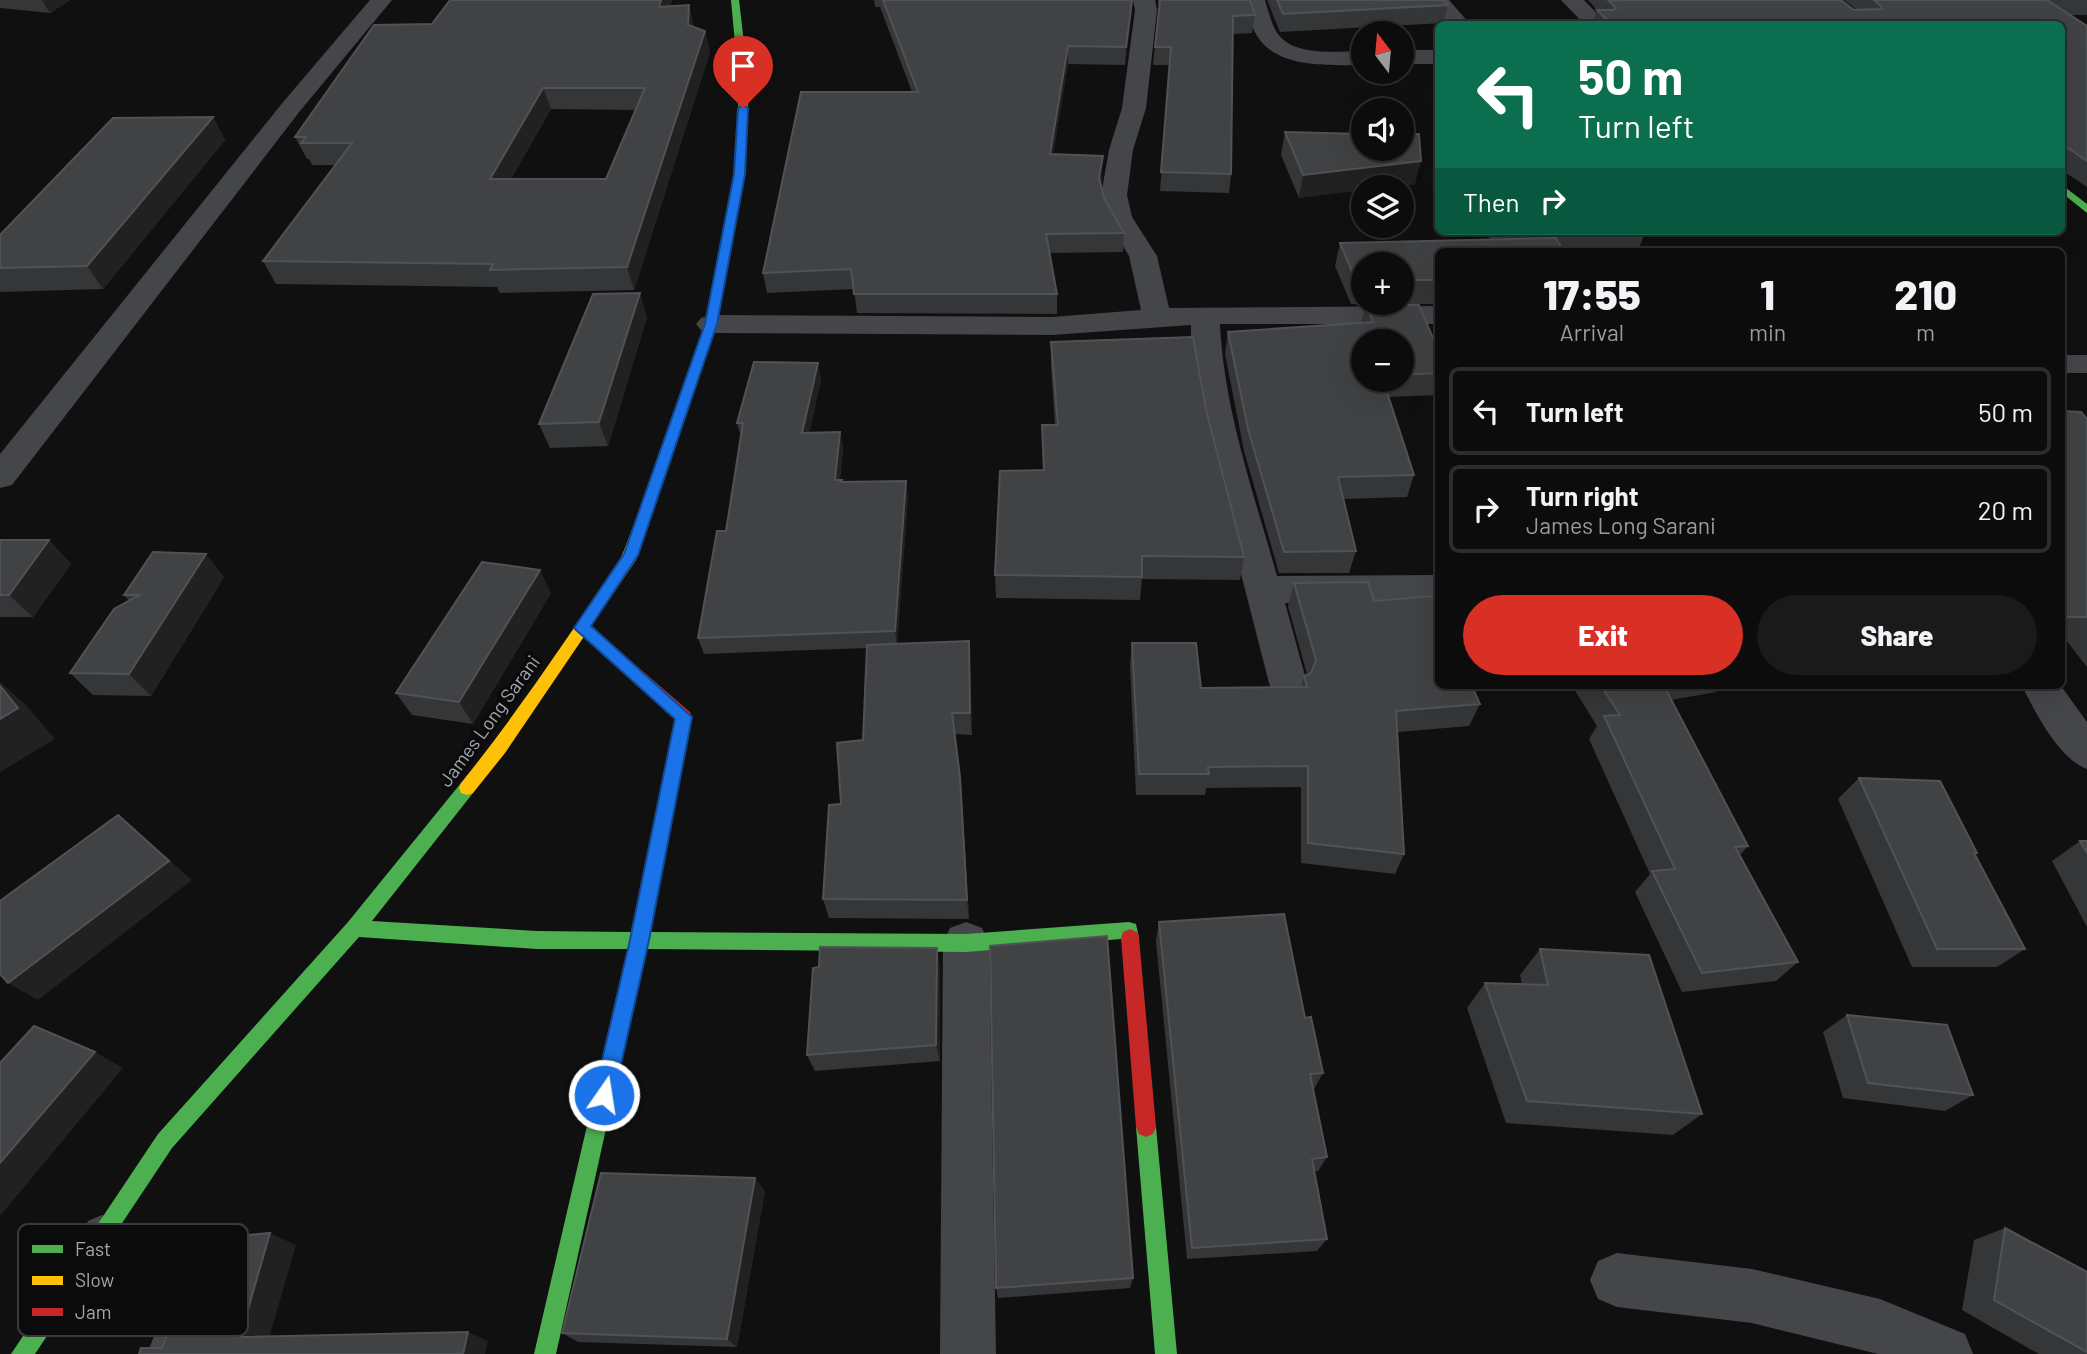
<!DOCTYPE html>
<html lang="en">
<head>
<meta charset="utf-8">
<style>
	:root { --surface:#0c0c0d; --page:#1a1a1b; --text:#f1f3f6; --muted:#9a9b9d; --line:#2c2c2e; --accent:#d93025 }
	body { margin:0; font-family:Barlow,sans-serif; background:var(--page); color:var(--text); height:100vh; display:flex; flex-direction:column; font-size:26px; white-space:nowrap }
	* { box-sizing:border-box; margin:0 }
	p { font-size:23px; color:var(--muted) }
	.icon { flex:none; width:38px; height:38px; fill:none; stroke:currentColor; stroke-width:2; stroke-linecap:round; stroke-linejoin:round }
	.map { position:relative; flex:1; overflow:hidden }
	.sheet { position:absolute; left:1435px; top:248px; width:630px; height:441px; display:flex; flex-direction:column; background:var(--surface); border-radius:10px; box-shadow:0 7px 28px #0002,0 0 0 2px var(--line) }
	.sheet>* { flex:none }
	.top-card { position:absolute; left:1435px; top:21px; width:630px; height:214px; border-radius:10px; box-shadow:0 7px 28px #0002,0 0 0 2px var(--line); background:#0b6e4f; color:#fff; overflow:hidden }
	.needle { width:46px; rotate:344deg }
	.fabs { position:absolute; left:1351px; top:21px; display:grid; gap:14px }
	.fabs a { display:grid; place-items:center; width:63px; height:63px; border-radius:50%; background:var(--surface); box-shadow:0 7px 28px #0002,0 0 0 2px var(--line); font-size:35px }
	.pin { position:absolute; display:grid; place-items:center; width:60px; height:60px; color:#fff; margin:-72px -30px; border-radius:50% 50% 50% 0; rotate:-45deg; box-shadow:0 0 7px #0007 }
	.pin .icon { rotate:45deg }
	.me { position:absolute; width:77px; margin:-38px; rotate:13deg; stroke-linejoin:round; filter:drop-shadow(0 0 5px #0008) }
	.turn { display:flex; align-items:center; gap:24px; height:147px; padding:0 28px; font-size:32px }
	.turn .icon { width:91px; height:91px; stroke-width:2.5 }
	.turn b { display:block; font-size:49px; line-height:60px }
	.then { display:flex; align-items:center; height:66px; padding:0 28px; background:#0003; gap:14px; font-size:26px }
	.eta { display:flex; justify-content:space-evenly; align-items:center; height:119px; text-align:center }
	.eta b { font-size:42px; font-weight:800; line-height:49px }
	.action { display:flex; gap:14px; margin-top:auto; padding:14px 28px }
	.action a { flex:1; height:80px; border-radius:42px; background:var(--accent); color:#fff; font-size:28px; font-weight:800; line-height:80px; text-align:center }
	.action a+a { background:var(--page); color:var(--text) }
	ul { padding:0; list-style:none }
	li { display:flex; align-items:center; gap:21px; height:88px; margin:0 14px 10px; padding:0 14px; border:4px solid var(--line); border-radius:10px }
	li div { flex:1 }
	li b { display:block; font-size:26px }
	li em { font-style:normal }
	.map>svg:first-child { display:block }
</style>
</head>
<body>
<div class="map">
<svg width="2087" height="1354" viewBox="0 0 2087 1354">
	<rect width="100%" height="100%" fill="#101011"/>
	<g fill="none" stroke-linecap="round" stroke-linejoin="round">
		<!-- lane -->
		<path fill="#454649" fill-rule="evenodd" d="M102,1215L116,1221L202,1291L208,1306L191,1354H147L163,1313L88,1249L82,1235L88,1221Z"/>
		<!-- street -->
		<g fill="#454649" fill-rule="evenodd">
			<path d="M370,0H392L300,111L12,485L0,488V454L284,101Z"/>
			<path d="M1133,0H1155L1157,10L1146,108L1133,150L1127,195L1132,217L1157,256L1169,308L1438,306V324H1220C1224,410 1254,494 1277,576L1438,575V601L1285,603L1307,683L1302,694L1288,698L1274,694L1269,683L1205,433L1191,349V325L1052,335L711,333L701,330L696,324L701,318L711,315L1052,317L1141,310L1129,256L1106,217L1101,195L1109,150L1122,108L1135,10Z"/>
			<path d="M1243,0H1265C1268,10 1271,22 1276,31C1292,58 1337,51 1363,51V65C1331,65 1282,69 1260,40C1251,29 1248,14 1243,0Z"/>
			<path d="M1426,0H1449L1470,24H1448Z"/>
			<path d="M1561,0H1584L1607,24H1584Z"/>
			<rect x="1402" y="50" width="36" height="14"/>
			<rect x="2062" y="355" width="25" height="18"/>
			<path d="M2022,686H2061L2087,722V769C2059,759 2035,712 2022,686Z"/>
			<path d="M966,922L982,928L989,943L996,1354H940L943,943L950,928Z"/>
			<path d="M1617,1253L1752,1269L1880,1299L1965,1334L1973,1354H1878L1752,1323L1617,1307L1598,1299L1590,1280L1598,1261Z"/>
		</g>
		<!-- fast -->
		<g fill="#4caf50" fill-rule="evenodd">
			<path d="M731,0H739L749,86L745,174L717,324L652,515L645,520L638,515L705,324L735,174L739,86Z"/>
			<path d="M2062,185L2087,204V213L2062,193Z"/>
			<path d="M672,772L678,774L680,779L650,932L966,934L1129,922L1136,924L1139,938L1137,944L1130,947L1123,944L1121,939L966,952L646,949L556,1354H534L628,949H537L359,937L172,1148L35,1354H11L158,1134L348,922L461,783L467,781L473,783L475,788L473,793L372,921L537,931L631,932L664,779L666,774Z"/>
			<path d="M1146,1117L1153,1120L1156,1127L1177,1354H1155L1136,1127L1139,1120Z"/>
		</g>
		<!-- slow -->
		<path fill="#ffc107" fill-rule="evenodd" d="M645,510L652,515L636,560L505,753L473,793L467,795L461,793L459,788L461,783C517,714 566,639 617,565C625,554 635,513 645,510Z"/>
		<!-- jam -->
		<g fill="#c62828" fill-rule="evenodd">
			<path d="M582,621L587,623L690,712L692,717L678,784L672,786L666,784L664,779L675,719L577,631L574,627Z"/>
			<path d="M1130,929L1137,932L1139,938L1156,1127L1153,1134L1146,1137L1139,1134L1136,1127L1121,938L1123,932Z"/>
		</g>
	</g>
	<!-- wall -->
	<g fill="#343637" fill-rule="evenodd">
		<path d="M0,0H70L50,13L0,8Z"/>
		<path d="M672,0L670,6L694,27L705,31L710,52L634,290L500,293L497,287L276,284L263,261L335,165H312L309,159H307L295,137L432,24ZM551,109L636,110L606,179H511Z"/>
		<path d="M874,0H1133L1125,65L1068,64L1053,154L1102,175L1101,183L1104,198L1124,233L1123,252L1050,253L1057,294V314L857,313L854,289L767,293L763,273L912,92L880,7H875Z"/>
		<path d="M1158,0H1250L1255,15L1252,33L1233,34L1231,174L1229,193L1160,191L1170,65H1153L1159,8Z"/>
		<path d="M1267,0H1443L1448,5L1443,23L1280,32Z"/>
		<path d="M1588,0H1841L1854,10H1857L1844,0H2087V15H2070L2087,26V187L2062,170V24H1592L1597,10Z"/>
		<path d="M213,117L225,140L103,289L0,292V235Z"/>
		<path d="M1285,132L1415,184L1387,187H1363L1299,198L1281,155Z"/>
		<path d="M1484,231H1646L1639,248L1438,252V304H1351L1335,266L1340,243L1490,239ZM1363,264H1402V303H1363Z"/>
		<path d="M1366,305L1438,350V395L1388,397L1414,475L1407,497L1343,499L1356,551L1349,573H1279L1244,451L1225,354L1228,332L1361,323ZM1402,341V380H1363Z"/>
		<path d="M647,317L608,446L550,448L539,424Z"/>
		<path d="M1051,342L1206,410L1244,557L1240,580L1142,579L1140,600L996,598L995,575L1043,470L1042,425H1055L1051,366Z"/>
		<path d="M821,380L809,433L840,432L843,449L840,480H842V482L908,497L897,644L970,663L972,735L955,734L962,798L969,919L829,918L823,899L841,804L863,740L867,648L704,654L698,638L726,531L741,437L737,423Z"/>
		<path d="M2062,411L2087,419V667L2066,640H2062Z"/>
		<path d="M0,540H49L71,564L33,617H0Z"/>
		<path d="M224,577L151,696L93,695L70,673L129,601L124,595Z"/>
		<path d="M1294,583L1374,601L1480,704L1469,726L1398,732L1404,854L1395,874L1301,863V787L1206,788L1205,795H1136L1130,665L1132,643L1201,688L1301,687L1304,676L1307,674L1288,606Z"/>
		<path d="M551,593L473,724L412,715L396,693Z"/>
		<path d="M1572,686H1720L1716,692L1671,700L1748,846L1740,855L1798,962L1776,981L1682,992L1635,892L1650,874L1589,739L1597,726Z"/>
		<path d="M1859,778L1977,853L1975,855L2025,949L1997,967H1912L1838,799Z"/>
		<path d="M2080,841H2087V927L2052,861Z"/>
		<path d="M1159,922L1305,1018L1323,1073L1314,1089H1313L1327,1157L1318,1171H1314L1327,1239L1317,1251L1187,1259L1156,941Z"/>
		<path d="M1540,949L1702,1114L1673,1135L1506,1123L1467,1008L1485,983L1522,985L1520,975Z"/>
		<path d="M940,966V1061L815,1071L807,1055Z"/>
		<path d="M1847,1015L1973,1095L1945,1111L1843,1098L1823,1032Z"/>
		<path d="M765,1191L737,1347L578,1342L562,1333Z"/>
		<path d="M2005,1228L2087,1272V1354H2039L1962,1310L1974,1240Z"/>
		<path d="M1133,1278L1130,1288L998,1298L996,1288Z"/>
	</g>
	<!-- shaded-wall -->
	<g fill="#212122">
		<path d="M42,0H70L50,13Z"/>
		<path d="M661,0H672L664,28L659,7Z"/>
		<path d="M1132,0V10L1125,65L1126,47Z"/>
		<path d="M689,5L694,26L693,46L688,25Z"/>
		<path d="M705,31L710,52L634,290L627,267Z"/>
		<path d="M1068,46V64L1050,173V154Z"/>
		<path d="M543,88L551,109L499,201L490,179Z"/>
		<path d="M213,117L225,140L103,289L87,266Z"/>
		<path d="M1103,156L1102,175L1098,196L1099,177Z"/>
		<path d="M1421,161L1415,184L1387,187H1363V190L1299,198L1303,175Z"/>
		<path d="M640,293L647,317L608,446L599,422Z"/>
		<path d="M818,363L821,380L806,450L802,433Z"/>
		<path d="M840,432L843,449L838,496L835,480Z"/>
		<path d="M906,481L908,497L897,647L895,631Z"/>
		<path d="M49,540L71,564L33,617L9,595Z"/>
		<path d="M206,554L224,577L151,696L129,674Z"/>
		<path d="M540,570L551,593L473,724L459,702Z"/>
		<path d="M969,641L970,663L972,735L970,713Z"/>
		<path d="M0,682L26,705L55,739L0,772Z"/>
		<path d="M960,777L962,798L969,919L967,900Z"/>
		<path d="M118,815L192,880L38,1000L8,983Z"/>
		<path d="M937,948L940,966V1061L936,1045Z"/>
		<path d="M95,1052L123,1068L0,1216V1163Z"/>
		<path d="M755,1178L765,1191L737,1347L727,1339Z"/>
		<path d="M270,1233L296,1245L267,1345L240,1337Z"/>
		<path d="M468,1332L488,1341L485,1354H463Z"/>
	</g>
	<!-- building -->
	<g fill="#404244" stroke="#505255" stroke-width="2" fill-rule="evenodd">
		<path d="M450,0H661L659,7L689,5L688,25L705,31L627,267L490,270L493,264L263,261L352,143H301L306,137H295L374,25L432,24ZM543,88H645L606,179H490Z"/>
		<path d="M883,0H1132L1126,47L1068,46L1050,154L1103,156L1099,177L1104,198L1124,233L1046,234L1057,294H854L851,269L763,273L801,92H918Z"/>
		<path d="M1160,0H1250L1255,15L1233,16L1231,174L1161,172L1171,47H1155Z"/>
		<path d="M1277,0H1443L1448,5L1283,14Z"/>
		<path d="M1608,0H1841L1854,10L1882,9L1881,6L1874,0H2047L2087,26V161L2062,144V24H1611L1597,10H1613L1616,8Z"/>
		<path d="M213,117L87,266L0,268V235L113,118Z"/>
		<path d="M1285,132L1363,134V149H1402V134H1419L1421,161L1303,175Z"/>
		<path d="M1556,238L1564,252H1438V280H1402V264H1363V281H1356L1340,243Z"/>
		<path d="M640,293L599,422L539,424L593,294Z"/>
		<path d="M1366,305H1419L1438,350V373L1402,375V341H1363V380H1383L1414,475L1338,477L1356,551L1284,552L1248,429L1228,332L1373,322Z"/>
		<path d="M1193,337L1206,410L1244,557L1142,556V577L995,575L1000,471L1044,470L1042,425H1058L1051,342Z"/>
		<path d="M754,362L818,363L802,433L840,432L835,480H842L841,482L906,481L895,631L698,638L717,531H726L743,423H737Z"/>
		<path d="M2062,411L2081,412L2087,419V617H2062Z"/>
		<path d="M0,540H49L9,595H0Z"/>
		<path d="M153,552L206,554L129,674L70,673L114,609L139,595H124Z"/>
		<path d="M482,562L540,570L459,702L396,693Z"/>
		<path d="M1368,582L1374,601L1435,596L1438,605V686H1472L1480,704L1396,711L1404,854L1308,843V766L1208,767L1209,774H1139L1132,643H1196L1201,688L1307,687L1304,676L1311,673L1316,660L1294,583Z"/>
		<path d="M969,641L970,713H952L960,777L967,900L823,899L829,805L841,804L837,743L863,740L867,645Z"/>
		<path d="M0,686L18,708L0,719Z"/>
		<path d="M1601,686H1664L1748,846L1735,847L1798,962L1702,973L1652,871L1675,869L1604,716L1620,715Z"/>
		<path d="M1859,778L1940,781L1977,853H1974L2025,949H1937Z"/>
		<path d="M118,815L169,861L8,983L0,974V901Z"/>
		<path d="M2080,841H2087V853Z"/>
		<path d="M1284,914L1305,1018L1311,1017L1323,1073L1310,1074L1327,1157L1312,1159L1327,1239L1192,1248L1159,922Z"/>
		<path d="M1107,936L1133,1278L996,1288L990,946Z"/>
		<path d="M820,947L937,948L936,1045L807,1055L813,968L819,967Z"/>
		<path d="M1540,949L1649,955L1702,1114L1527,1101L1485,983L1548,985Z"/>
		<path d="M1847,1015L1947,1025L1973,1095L1868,1083Z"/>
		<path d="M34,1026L95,1052L0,1163V1063Z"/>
		<path d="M601,1173L755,1178L727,1339L562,1333Z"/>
		<path d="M2005,1228L2087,1272V1352L1994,1300Z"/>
		<path d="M270,1233L240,1337L468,1332L463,1354H139L141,1348H162L181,1297L175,1280L167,1272L177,1242Z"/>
	</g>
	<!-- route -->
	<path fill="#1a73e8" stroke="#114b97" stroke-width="2" d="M743,105L748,108L745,174L717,324L638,555L591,626L692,717L649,940L614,1095L611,1103L604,1106L597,1103L594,1095L630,940L675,719L574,628L624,554L705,324L734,174L738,108Z"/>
	<g text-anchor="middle" stroke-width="7" stroke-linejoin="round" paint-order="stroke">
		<!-- street labels -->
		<g font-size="19" fill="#a3a8b0" stroke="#0b0b0c">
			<text transform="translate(489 721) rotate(-54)" y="7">James Long Sarani</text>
		</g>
	</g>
	<!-- legend -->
	<rect x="18" y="1224" width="230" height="112" rx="10" fill="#0b0b0c" stroke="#393a3d" stroke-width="2"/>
	<rect x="32" y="1245" width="31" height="8" fill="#4caf50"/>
	<rect x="32" y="1276" width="31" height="9" fill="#ffc107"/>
	<rect x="32" y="1308" width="31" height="8" fill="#c62828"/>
	<g font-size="19" fill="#a3a8b0">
		<text x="75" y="1256">Fast</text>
		<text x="75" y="1287">Slow</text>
		<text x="75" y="1319">Jam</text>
	</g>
</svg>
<div class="fabs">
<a><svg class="needle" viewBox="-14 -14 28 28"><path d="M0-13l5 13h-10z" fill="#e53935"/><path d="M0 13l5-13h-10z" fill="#9a9b9d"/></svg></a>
<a><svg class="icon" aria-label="sound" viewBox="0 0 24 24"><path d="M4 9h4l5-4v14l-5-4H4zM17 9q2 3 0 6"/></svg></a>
<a><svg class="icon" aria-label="layers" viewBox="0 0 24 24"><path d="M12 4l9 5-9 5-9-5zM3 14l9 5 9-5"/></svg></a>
<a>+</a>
<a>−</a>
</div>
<div class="pin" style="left:743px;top:108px;background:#d93025"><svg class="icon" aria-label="arrive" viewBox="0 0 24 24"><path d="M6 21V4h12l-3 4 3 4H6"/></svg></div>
<svg class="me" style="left:604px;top:1095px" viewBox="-20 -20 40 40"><circle r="17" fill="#1a73e8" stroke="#fff" stroke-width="3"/><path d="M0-11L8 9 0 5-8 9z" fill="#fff"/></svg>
<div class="top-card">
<div class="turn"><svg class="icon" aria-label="left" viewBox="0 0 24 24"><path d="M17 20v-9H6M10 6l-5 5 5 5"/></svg><div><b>50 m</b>Turn left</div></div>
<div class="then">Then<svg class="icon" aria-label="right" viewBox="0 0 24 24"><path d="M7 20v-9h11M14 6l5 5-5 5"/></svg></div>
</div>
<section class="sheet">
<div class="eta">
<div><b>17:55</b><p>Arrival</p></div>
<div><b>1</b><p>min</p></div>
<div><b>210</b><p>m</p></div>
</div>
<ul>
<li><svg class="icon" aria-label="left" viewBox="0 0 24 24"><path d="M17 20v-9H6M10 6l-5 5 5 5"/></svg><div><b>Turn left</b></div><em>50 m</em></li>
<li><svg class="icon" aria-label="right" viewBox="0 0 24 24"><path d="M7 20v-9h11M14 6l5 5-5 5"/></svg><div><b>Turn right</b><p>James Long Sarani</p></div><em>20 m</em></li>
</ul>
<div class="action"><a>Exit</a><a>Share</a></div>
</section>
</div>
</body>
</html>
